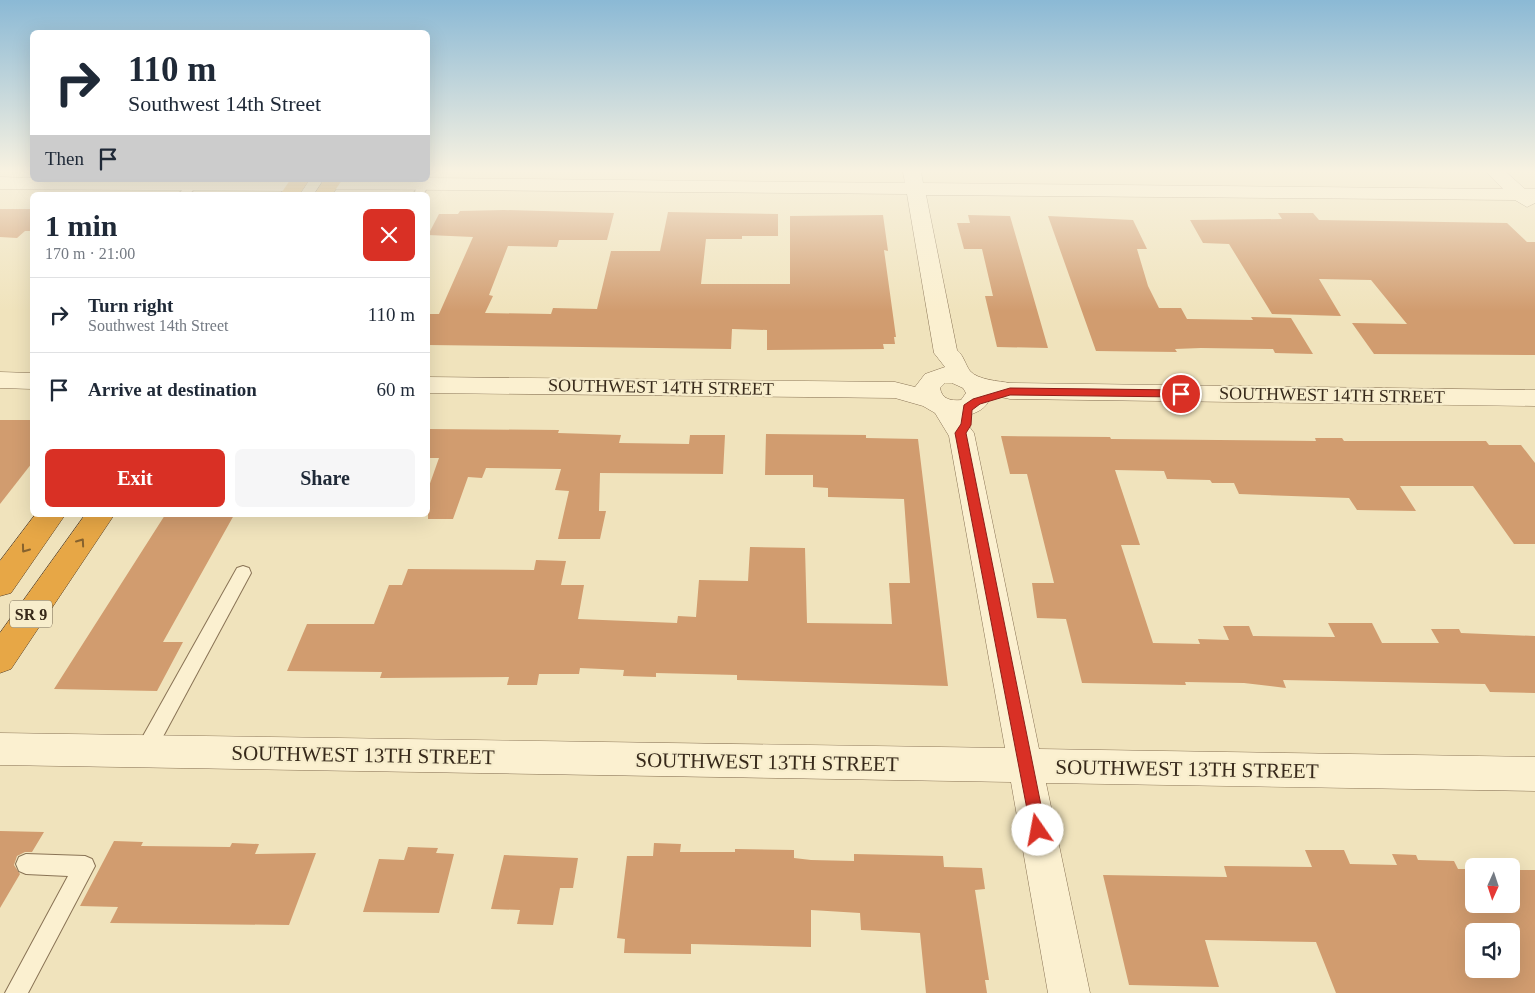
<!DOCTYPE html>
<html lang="en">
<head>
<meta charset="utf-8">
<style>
	:root { --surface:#fff; --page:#f6f6f7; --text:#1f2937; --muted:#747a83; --line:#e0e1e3; --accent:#d93025 }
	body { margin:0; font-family:Georgia,serif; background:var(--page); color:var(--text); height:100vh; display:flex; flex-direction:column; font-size:19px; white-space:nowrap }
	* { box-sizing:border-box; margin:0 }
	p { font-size:16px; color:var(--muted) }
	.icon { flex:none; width:28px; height:28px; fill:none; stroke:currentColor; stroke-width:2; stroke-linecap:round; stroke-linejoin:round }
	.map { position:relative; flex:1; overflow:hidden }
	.drawer { position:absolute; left:30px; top:192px; width:400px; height:325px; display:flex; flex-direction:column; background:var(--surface); border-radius:8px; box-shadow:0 5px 20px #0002 }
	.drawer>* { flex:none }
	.hud { position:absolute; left:30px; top:30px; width:400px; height:152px; border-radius:8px; box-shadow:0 5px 20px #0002; background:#fff; color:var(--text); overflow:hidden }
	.needle { width:32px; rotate:183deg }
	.fabs { position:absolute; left:1465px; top:858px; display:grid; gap:10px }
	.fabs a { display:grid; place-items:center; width:55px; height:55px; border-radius:8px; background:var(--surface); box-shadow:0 5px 20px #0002; font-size:25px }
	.pin { position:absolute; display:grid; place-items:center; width:42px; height:42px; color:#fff; margin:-21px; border:2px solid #fff; border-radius:50%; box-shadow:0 1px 5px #0007 }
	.me { position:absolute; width:55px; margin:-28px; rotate:348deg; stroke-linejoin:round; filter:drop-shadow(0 0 4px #0008) }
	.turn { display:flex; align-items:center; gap:18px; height:105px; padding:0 15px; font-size:22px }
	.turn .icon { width:65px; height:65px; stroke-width:2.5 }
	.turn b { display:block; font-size:35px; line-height:42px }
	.then { display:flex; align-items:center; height:48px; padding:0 15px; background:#0003; gap:10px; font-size:19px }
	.round { display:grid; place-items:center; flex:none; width:52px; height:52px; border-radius:8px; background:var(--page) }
	.overview { display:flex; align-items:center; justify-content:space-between; height:85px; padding:0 15px }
	h1 { font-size:30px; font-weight:700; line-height:38px }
	.cta { display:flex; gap:10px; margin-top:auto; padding:10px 15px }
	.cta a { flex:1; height:58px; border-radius:8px; background:var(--accent); color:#fff; font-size:20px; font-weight:700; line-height:58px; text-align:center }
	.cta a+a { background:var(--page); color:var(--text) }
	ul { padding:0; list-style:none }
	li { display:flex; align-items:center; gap:15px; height:75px; padding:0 15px; border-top:1px solid var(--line) }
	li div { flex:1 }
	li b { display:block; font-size:19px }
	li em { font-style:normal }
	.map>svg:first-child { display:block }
</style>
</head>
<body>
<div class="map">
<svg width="1535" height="993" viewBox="0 0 1535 993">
	<rect width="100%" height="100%" fill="#f0e3bc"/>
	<!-- building -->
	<g fill="#d19c6f" fill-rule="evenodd">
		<path d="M0,209H32V231H25L17,238L0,237Z"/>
		<path d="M504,210L614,213L607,240H559L557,247L508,246L489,295L493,296L485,313L551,314L553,308L597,309L611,251H660L668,212L778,214V236H742V239H706L701,284H790V216L883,215L888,251L884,250L896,337H894L895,344H883L884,349L767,350V330L732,329L731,349L428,345V314H439L473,237L428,235L439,214H458L460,211Z"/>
		<path d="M1278,213H1313L1319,220L1507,223L1527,242H1535V355L1374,354L1352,323L1407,324L1371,280L1319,279L1341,316L1272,314L1229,244L1203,243L1190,220L1282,219Z"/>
		<path d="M968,215L1010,216L1048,348L997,347L985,296H993L982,249H964L957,223H970Z"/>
		<path d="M1048,216L1133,220L1147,249H1137L1148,286L1159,308H1181L1187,319L1253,320L1251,317L1291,318L1313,354L1275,353L1273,349L1201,348L1175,349L1177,352L1096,351Z"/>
		<path d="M0,420H32V463L0,504Z"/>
		<path d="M428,429L559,430L558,433L621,435L619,443L689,444L690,435H725L723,474L600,473L599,511H606L600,539H558L569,491L555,490L561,469L486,468L482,478L468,477L453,519H428V489L439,458H428Z"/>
		<path d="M766,434L866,435V438L918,439L948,686L737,680V675L656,673V677L623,676L624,670L580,668L579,674H539L537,685H507L509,677L380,678L382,672L287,671L307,624H374L389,585H402L408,569L534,570L536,560L566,561L561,585H584L578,619L677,623L678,616L696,617L699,580L748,581L750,547L805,548L807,623L892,624L889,583H910L904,499L828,497V488L813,487V475H765Z"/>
		<path d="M1001,436L1110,437L1111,439L1316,441L1315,438H1342L1344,441H1486L1489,445H1521L1535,463V544H1514L1473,486H1400L1416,511L1357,510L1349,498L1239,494L1234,483H1212L1210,480L1167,479L1164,471L1115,470L1140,545H1121L1153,643L1200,644L1198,639L1229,640L1223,626H1249L1253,636L1335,637L1328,623H1372L1382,643H1439L1431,629H1459L1461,633L1535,636V693L1490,692L1485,684L1283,680L1286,688L1244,683L1185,682L1186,685L1082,683L1066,619L1037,618L1032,583H1054L1027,474H1010Z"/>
		<path d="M165,515H234L163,642H183L157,691L54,689Z"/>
		<path d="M0,831L44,832L32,852H25L17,856L14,865L20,874L0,908Z"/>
		<path d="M114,841L143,842L141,846L230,847L232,843L259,844L255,854L316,853L289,925L110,923L118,907L80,906Z"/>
		<path d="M654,843L681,844L680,852H735V849L794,850V858L811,860L854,861V854L943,856L944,867L982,868L985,889L975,890L989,980H985L987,993H926L920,933L861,930L860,913L811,910V947L691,944V954L624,953L625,939L617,938L627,856H653Z"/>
		<path d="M408,847L438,848L436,853L454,854L439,913L363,912L379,859L404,860Z"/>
		<path d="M1305,850H1344L1350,864L1397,865L1392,854L1416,855L1418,860L1454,861L1458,869H1474V904H1511V870H1535V993H1336L1316,942L1205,940L1219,987L1129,985L1103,875L1227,877L1224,866L1312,867ZM1474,931H1511V969H1474Z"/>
		<path d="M504,855L578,858L573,888H560L553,925L517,924L520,910L491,909Z"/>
	</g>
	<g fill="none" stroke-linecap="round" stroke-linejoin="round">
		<defs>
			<g id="lane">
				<path d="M193,181L198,184L189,195H178L189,182Z"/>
				<path d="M424,181L429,184L423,195H413L420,182Z"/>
				<path d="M243,566L249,568L251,573L152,757L145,760L138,757L136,751L138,745L237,568Z"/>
				<path d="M26,854L85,856L92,859L95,866L28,993H5L68,876L26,874L19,871L16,864L19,857Z"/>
			</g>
			<g id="street">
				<path d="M903,172H921L923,183L1503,189L1486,172H1506L1525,189H1535V203L1527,207L1515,200L926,195L957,350C964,356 965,364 970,371C978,380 999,381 1010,383L1535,390V406L1010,399L991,395C987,410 976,413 962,417L974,433L1039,749L1535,757V791L1046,783L1090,993H1048L1011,782L0,765V733L1005,748L949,436L935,413L923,406L895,398L428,393V377L895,382L915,387L925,374L945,367L934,353L907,194L331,189L324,187L322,183L324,180L428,178L905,183ZM952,383L963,388L966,393L961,400C950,401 942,399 940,388L945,383Z"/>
				<path d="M0,177L32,178V180H298L305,185L303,189L296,191L0,189Z"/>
				<path d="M0,372L32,373V389L0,388Z"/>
			</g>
			<g id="highway">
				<path d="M290,180H309L299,195H280Z"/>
				<path d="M324,180H342L332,195H314Z"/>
				<path d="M35,515H65L11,593L0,596V561Z"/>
				<path d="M85,515H114L11,669L0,673V633Z"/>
			</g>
		</defs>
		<!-- lane casing -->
		<use href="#lane" stroke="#897355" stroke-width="2"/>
		<!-- street casing -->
		<use href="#street" stroke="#897355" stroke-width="1"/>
		<!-- highway casing -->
		<use href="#highway" stroke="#56402a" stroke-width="1"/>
		<!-- lane -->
		<use href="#lane" fill="#fbf0d0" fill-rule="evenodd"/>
		<!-- street -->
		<use href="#street" fill="#fbf0d0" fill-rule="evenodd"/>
		<!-- highway -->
		<use href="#highway" fill="#e7a746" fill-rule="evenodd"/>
	</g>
	<!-- one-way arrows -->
	<defs><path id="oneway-chevron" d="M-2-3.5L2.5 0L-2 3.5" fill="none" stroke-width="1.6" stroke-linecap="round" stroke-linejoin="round" transform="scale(1.25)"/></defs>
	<g stroke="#86622e">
		<use href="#oneway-chevron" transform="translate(81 542) rotate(-55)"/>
		<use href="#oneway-chevron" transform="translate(25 549) rotate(126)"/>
	</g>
	<!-- sky -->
	<linearGradient id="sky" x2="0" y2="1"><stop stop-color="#8bb9d5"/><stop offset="0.55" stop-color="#f8f2e1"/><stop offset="1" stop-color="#f8f2e1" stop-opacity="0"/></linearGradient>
	<rect width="1535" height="311" fill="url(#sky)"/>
	<!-- route -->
	<path fill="#d93025" stroke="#8d1f18" d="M1010,388L1181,390L1186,394L1181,397L1010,395L980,404L972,410L971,425L966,433L1046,830L1044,836L1038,838L1033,836L1031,830L955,433L961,424L964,405L973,399Z"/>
	<g text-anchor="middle" stroke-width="4.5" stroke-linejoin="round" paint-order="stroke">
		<!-- shield labels -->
		<rect fill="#f7edcc" stroke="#71644f" stroke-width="1" x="10" y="600.5" width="42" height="27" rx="4"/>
		<g font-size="16" font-weight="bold" fill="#37291a">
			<text x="31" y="620">SR 9</text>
		</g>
		<!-- street labels -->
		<g font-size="18" fill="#37291a" stroke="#f7edcc">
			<text transform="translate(661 387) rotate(1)" y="6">SOUTHWEST 14TH STREET</text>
			<text transform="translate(1332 395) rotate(1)" y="6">SOUTHWEST 14TH STREET</text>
		</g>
		<!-- near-street labels -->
		<g font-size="21" fill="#37291a" stroke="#f7edcc">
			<text transform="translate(363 755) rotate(1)" y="7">SOUTHWEST 13TH STREET</text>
			<text transform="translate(767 762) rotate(1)" y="7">SOUTHWEST 13TH STREET</text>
			<text transform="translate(1187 769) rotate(1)" y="7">SOUTHWEST 13TH STREET</text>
		</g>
	</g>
</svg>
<div class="fabs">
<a><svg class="needle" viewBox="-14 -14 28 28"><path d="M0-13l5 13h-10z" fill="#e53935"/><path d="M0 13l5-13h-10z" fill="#747a83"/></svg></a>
<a><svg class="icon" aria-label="sound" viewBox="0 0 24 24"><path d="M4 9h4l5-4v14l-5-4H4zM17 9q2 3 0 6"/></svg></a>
</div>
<div class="pin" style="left:1181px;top:394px;background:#d93025"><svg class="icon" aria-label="arrive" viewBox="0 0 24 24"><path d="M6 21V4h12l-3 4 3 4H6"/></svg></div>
<svg class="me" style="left:1038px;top:830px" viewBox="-20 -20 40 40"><circle r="19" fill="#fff"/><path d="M0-13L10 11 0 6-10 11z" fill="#d93025"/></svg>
<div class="hud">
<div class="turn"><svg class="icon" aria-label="right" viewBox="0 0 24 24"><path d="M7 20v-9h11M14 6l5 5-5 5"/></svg><div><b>110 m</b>Southwest 14th Street</div></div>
<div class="then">Then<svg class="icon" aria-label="arrive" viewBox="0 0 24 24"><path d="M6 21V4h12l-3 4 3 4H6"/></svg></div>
</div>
<section class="drawer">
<div class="overview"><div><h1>1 min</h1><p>170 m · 21:00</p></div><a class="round" style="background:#d93025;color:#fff"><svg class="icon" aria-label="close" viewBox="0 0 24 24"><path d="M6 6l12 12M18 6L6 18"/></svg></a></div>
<ul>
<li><svg class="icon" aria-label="right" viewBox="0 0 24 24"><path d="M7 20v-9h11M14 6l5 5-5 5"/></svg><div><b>Turn right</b><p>Southwest 14th Street</p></div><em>110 m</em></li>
<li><svg class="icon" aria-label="arrive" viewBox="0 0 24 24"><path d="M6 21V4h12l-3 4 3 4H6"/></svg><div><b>Arrive at destination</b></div><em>60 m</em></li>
</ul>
<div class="cta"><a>Exit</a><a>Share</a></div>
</section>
</div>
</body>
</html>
